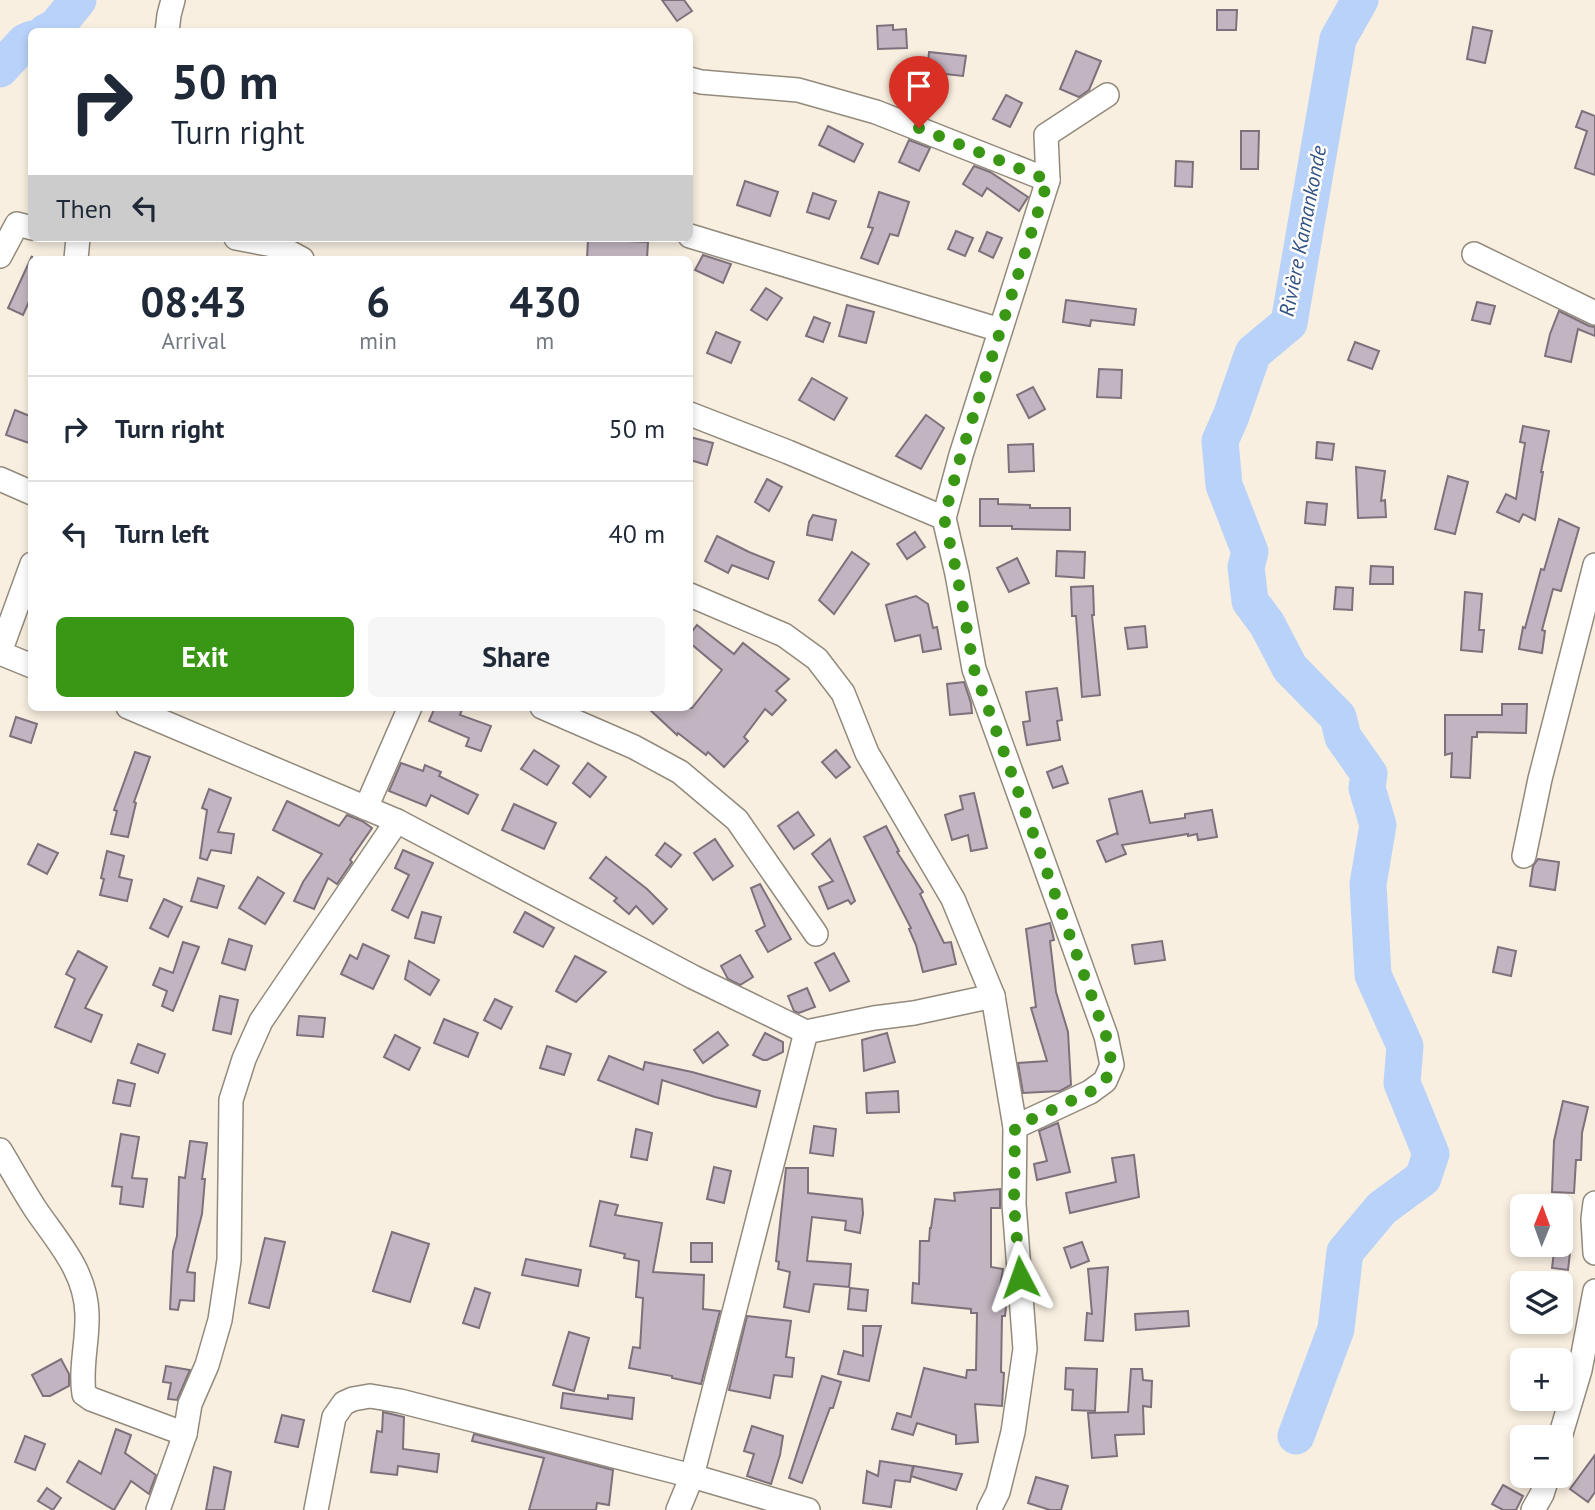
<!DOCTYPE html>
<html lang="en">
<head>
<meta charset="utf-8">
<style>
	:root { --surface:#fff; --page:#f6f6f7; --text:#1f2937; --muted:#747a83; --line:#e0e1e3; --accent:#3a9715 }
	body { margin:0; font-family:"PT Sans",sans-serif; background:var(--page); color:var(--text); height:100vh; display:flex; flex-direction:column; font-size:26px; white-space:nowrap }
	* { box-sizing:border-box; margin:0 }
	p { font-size:23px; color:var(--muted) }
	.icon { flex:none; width:38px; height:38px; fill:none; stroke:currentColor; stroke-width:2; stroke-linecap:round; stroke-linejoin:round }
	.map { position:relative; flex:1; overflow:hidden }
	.details { position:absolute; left:28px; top:256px; width:665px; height:455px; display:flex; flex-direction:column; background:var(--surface); border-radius:10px; box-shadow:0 4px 10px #0003 }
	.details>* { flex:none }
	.guide { position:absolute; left:28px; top:28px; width:665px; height:214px; border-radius:10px; box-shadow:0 4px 10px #0003; background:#fff; color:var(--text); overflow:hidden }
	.needle { width:46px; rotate:1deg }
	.tools { position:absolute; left:1510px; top:1194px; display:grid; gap:14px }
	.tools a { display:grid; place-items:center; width:63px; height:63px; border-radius:10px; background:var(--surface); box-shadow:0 4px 10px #0003; font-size:35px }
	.pin { position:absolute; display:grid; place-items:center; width:60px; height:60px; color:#fff; margin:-72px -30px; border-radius:50% 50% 50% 0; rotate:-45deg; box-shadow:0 0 7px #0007 }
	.pin .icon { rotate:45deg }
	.me { position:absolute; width:77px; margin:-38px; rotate:356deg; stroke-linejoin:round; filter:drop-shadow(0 0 5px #0008) }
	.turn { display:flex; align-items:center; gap:24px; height:147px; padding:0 28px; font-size:32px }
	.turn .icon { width:91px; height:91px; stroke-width:2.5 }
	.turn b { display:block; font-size:49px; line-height:60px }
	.then { display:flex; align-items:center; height:66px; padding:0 28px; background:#0003; gap:14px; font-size:26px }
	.eta { display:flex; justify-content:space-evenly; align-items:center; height:119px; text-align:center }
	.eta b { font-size:42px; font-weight:700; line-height:49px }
	.action { display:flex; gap:14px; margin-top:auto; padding:14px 28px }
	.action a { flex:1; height:80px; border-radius:10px; background:var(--accent); color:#fff; font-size:28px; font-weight:700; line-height:80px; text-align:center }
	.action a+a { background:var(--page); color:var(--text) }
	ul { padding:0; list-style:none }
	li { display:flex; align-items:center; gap:21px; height:105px; padding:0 28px; border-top:2px solid var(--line) }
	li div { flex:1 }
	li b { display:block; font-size:26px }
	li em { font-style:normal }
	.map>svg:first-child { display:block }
</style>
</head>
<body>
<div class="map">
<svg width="1595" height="1510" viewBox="0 0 1595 1510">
	<rect width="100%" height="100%" fill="#f8efe0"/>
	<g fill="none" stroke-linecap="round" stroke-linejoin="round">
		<!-- river -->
		<g stroke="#b8d2fa" stroke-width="37">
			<path d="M46,32L56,27L78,0"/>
			<path d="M0,69L25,42L32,39"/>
			<path d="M1296,1436L1336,1329L1345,1252L1382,1208L1423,1178L1431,1154L1402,1083L1405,1046L1373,975L1368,884L1378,825L1367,788L1369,774L1343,737L1338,717L1290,668L1267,624L1250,601L1246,567L1250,552L1224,485L1220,441L1231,416L1253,353L1289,323L1338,39L1360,0"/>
		</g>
	</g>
	<!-- building -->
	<g fill="#c2b5c1" stroke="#7d717c" stroke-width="2">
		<path d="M662,0H684L692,11L677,21Z"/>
		<path d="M1217,10H1237L1236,30H1217Z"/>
		<path d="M893,25V30L906,29L907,48L878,49L877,26Z"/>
		<path d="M1473,27L1492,31L1485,63L1467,59Z"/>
		<path d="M1076,51L1101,61L1089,90L1079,97L1060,89Z"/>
		<path d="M929,52L966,56L963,76L927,72Z"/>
		<path d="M1006,95L1022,103L1010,127L993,119Z"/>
		<path d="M1582,111L1595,116V175L1575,168L1587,131L1576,127Z"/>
		<path d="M828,126L863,144L854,162L819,145Z"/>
		<path d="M1241,131H1259L1258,169H1241Z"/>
		<path d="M909,140L930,148L919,171L899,162Z"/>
		<path d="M1176,161L1193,162L1192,187L1175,186Z"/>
		<path d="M974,166L990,172L1028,197L1019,211L987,188L982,196L963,184Z"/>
		<path d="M745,181L778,192L770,216L737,205Z"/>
		<path d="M879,192L909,202L898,236L890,234L878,264L861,258L873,228L868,227Z"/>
		<path d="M813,193L836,201L829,219L807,212Z"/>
		<path d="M956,231L973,238L965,256L948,249Z"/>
		<path d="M987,232L1002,238L993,258L979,251Z"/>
		<path d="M588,239L648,242L647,259L607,258V259H587Z"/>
		<path d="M703,255L731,264L723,283L695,270Z"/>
		<path d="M32,256V295L23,315L8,308Z"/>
		<path d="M766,288L782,298L767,320L751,310Z"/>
		<path d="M1066,300L1136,309L1134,325L1091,320L1090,326L1063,322Z"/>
		<path d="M1477,302L1495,306L1490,324L1472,320Z"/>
		<path d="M847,305L874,312L866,343L839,336Z"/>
		<path d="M1559,311L1589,326L1595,327V336L1578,329L1571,362L1545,356L1550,334Z"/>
		<path d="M814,317L830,323L823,342L806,336Z"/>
		<path d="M716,332L740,342L731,363L707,353Z"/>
		<path d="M1355,342L1379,351L1372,369L1348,360Z"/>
		<path d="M1099,369L1122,370L1121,398L1097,397Z"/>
		<path d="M812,378L847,398L834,420L799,400Z"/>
		<path d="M1033,387L1045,409L1029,418L1017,395Z"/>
		<path d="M15,410L32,417V444L6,435Z"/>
		<path d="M926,415L944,428L921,469L896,456Z"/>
		<path d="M1523,426L1549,431L1541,472H1543L1535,520L1523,514L1519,522L1497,512L1506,494L1516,499L1525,443L1520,442Z"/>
		<path d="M690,437L713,443L707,465L690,460Z"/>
		<path d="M1317,442L1334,444L1332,460L1316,458Z"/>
		<path d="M1033,444L1034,471L1009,472L1008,445Z"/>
		<path d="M1356,467L1385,471L1381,501L1385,500L1386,517L1358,518Z"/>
		<path d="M1448,476L1468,482L1455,534L1435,529Z"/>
		<path d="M767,479L782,487L769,511L755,502Z"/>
		<path d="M980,499H998V504L1030,505V508H1070V530L1012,529V526H980Z"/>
		<path d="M1307,502L1327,504L1325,525L1305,523Z"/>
		<path d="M813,515L836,520L832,540L807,535L809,522Z"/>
		<path d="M1559,519L1579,528L1561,591L1553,589L1542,630L1545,631L1542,653L1519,649L1523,627L1525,628L1541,569L1544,570Z"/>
		<path d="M915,532L925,547L907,559L897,544Z"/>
		<path d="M717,536L749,552L774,562L768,579L732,565L728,573L705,561Z"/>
		<path d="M1057,551L1085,552L1084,578L1056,576Z"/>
		<path d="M852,552L869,564L834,614L819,600Z"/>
		<path d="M1017,558L1029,583L1009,592L997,568Z"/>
		<path d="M1371,566L1393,567V584H1370Z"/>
		<path d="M1093,586L1094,615H1092L1100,695L1082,697L1076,616H1072L1071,587Z"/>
		<path d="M1336,587L1353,588L1352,610L1334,609Z"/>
		<path d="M1465,592L1482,594L1479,630H1484L1482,652L1461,650Z"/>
		<path d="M916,596L928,604L933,628L937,627L941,649L923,652L920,635L895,641L886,605Z"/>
		<path d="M697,625L734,654L743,643L789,679L776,691L786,700L772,715L765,709L744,737L748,741L724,767L708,752L706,755L678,733L677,735L647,707L692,708L722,670L690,643V634Z"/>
		<path d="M1145,626L1147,647L1128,649L1125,628Z"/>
		<path d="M964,682L971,703L972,713L950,715L947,684Z"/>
		<path d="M1057,688L1062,720L1057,721L1060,740L1027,745L1023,722L1030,721L1026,692Z"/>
		<path d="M1502,704H1527L1526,733L1477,732V737H1472L1470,778L1451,777L1452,753L1445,755V715H1502Z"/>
		<path d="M435,707H463L460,715L491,726L481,751L466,746L469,738L429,721Z"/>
		<path d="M16,717L37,724L31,743L10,736Z"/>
		<path d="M534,750L559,766L547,785L521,769Z"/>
		<path d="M836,750L850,767L836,778L822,762Z"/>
		<path d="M135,752L150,757L134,802L136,803L128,837L111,834L117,811L114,810Z"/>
		<path d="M401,763L423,771L425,765L441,772L439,776L478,795L468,814L431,795L426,806L389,791Z"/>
		<path d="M588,763L606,777L590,797L573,783Z"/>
		<path d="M1062,766L1068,783L1053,788L1047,772Z"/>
		<path d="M209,789L231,798L218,832L234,834L231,853L211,850L207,860L200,858L207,810L202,808Z"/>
		<path d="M1142,791L1150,823L1185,818V814L1212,810L1217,837L1198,840L1197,834L1188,836V834L1122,845L1126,854L1106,862L1097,841L1117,833L1118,835L1109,799Z"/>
		<path d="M974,793L987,848L971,851L968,835L952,840L945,815L963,809L960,796Z"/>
		<path d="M287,801L339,826L347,815L362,821L372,828L350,860L352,862L337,884L328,878L314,909L294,901L303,882L322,854L273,830Z"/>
		<path d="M514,804L556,823L544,849L502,830Z"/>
		<path d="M798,812L814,835L794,849L778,826Z"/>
		<path d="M886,826L899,851L897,852L923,892L920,894L944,943L951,942L956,964L923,972L916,945L909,929L911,928L864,837Z"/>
		<path d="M715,839L733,866L713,880L694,853Z"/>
		<path d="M830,839L855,901L851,904L848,900L828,909L819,887L833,881L812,854Z"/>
		<path d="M665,843L681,855L671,867L656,855Z"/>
		<path d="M38,844L58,853L47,874L28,864Z"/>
		<path d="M403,850L433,863L408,918L392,910L409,875L395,868Z"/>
		<path d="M107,851L124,856L119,877L132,880L127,901L100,895L104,879L101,878Z"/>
		<path d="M606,857L647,889L667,909L653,924L636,906L629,914L614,901L617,898L590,878Z"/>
		<path d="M1538,859L1559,862L1555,890L1530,886L1533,866Z"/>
		<path d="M258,877L284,893L265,924L239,908Z"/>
		<path d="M198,878L224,886L217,908L191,901Z"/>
		<path d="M760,884L791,939L768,952L756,931L765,926L751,888Z"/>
		<path d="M164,899L182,907L168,937L150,928Z"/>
		<path d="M422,912L441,917L434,943L415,938Z"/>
		<path d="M525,912L554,928L543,947L514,932Z"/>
		<path d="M1050,923L1054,940L1050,941L1056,992L1068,1032L1071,1085L1060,1091L1023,1093L1018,1063L1047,1061L1031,1008L1036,1007L1026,929Z"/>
		<path d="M229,939L252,946L245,970L222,963Z"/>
		<path d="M1162,941L1165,960L1135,964L1132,945Z"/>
		<path d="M183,942L199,947L173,1011L162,1006L167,991L153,985L160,968L173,973Z"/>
		<path d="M363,944L389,956L373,989L341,974L350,955L357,959Z"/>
		<path d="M1498,947L1516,951L1511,976L1493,972Z"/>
		<path d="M78,951L107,967L85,1008L102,1015L91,1042L55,1027L75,979L66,974Z"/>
		<path d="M834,953L849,981L830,991L815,963Z"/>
		<path d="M740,955L753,977L740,985L728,979L721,966Z"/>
		<path d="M575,956L606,972L576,1002L556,991Z"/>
		<path d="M409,961L439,980L430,995L405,979Z"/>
		<path d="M807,988L815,1007L799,1013L794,1011L788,996Z"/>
		<path d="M220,996L238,1000L231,1034L213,1030Z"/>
		<path d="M495,999L512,1007L501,1029L484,1020Z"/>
		<path d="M299,1016L325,1018L323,1037L297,1035Z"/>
		<path d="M444,1019L478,1033L468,1057L434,1043Z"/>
		<path d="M718,1032L728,1045L703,1063L694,1050Z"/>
		<path d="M765,1033L783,1042V1052L767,1060H763L753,1055Z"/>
		<path d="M887,1033L895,1062L864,1071L862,1040Z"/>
		<path d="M395,1035L420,1048L409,1070L384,1057Z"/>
		<path d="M138,1044L165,1054L158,1073L131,1063Z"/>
		<path d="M547,1046L571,1054L564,1075L540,1068Z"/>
		<path d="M609,1056L643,1070L645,1062L692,1072L760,1091L756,1107L715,1097L662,1080L658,1104L598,1080Z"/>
		<path d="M118,1080L135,1084L130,1106L113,1103Z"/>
		<path d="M898,1091L899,1112L867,1113L866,1093Z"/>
		<path d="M1563,1101L1588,1107L1582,1133L1581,1160H1576L1574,1193L1552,1192L1554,1141Z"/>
		<path d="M1058,1123L1070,1172L1037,1180L1034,1164L1047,1161L1039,1131Z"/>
		<path d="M814,1126L836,1129L833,1156L810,1153Z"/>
		<path d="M636,1129L652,1133L647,1160L631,1157Z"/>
		<path d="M121,1134L139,1137L132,1178L147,1179L143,1207L120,1204L122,1187L112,1186Z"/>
		<path d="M190,1141L207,1143L202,1179H205L202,1214L187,1272L195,1273L194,1301L180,1300L178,1310L170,1309L173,1251L177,1236L179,1177L185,1178Z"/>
		<path d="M1134,1155L1139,1197L1070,1213L1066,1193L1116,1182L1112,1158Z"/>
		<path d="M714,1167L731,1171L724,1203L707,1199Z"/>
		<path d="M786,1168H808V1193L862,1199L863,1214L860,1233L845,1230L846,1221L812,1217L807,1261L851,1264L849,1287L814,1284L809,1312L784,1307L790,1272L778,1269L779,1262L776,1261Z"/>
		<path d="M1000,1189V1208H991V1267L1003,1269L999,1293L1007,1294V1296L1005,1316H1002L1001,1372L1004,1373L1002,1406L975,1404L978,1442L956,1444V1435L917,1423L913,1435L892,1429L897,1413L911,1417L924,1368L966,1378L967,1370H976L977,1313H971V1309L912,1303L913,1283L919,1284L920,1241H929L930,1228H931L935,1199L955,1201L954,1193Z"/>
		<path d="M600,1201L618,1205L615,1215L662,1223L653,1272L704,1275L703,1309L720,1311L701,1384L672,1378V1376L629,1368L633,1347L640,1348L643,1298L636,1297L639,1261L624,1258L625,1254L590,1246Z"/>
		<path d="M392,1232L429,1244L410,1302L373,1291Z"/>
		<path d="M265,1238L285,1242L269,1308L249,1303Z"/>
		<path d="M1082,1242L1089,1261L1071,1268L1064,1248Z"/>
		<rect x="691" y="1243" width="21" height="19"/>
		<path d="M1555,1244H1571L1568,1270L1552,1268Z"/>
		<path d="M526,1259L581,1270L578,1286L522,1275Z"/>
		<path d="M1108,1267L1103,1341L1085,1340L1087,1313L1092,1314L1088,1269Z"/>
		<path d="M475,1288L490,1293L479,1328L463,1323Z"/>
		<path d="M850,1288L868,1290L866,1311L848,1309Z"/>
		<path d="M1188,1311L1189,1326L1136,1330L1135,1314Z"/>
		<path d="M747,1316L791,1321L786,1357L794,1358L792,1377L774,1375L770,1398L729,1390Z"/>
		<path d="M863,1326H881L869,1381L838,1374L844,1351L863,1356Z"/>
		<path d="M569,1332L589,1338L574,1391L553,1385Z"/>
		<path d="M61,1359L69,1374V1386L50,1396H43L32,1375Z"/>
		<path d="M166,1366L190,1370L177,1400L168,1399L171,1383L163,1382Z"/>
		<path d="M1066,1368L1097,1369L1095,1411L1072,1410L1073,1390L1065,1389Z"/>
		<path d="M1131,1369H1142L1143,1380L1152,1381L1151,1407L1143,1406L1144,1434L1115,1435L1117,1456L1092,1458L1088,1413L1128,1412Z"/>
		<path d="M822,1376L841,1382L833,1408H830L802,1483L789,1478Z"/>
		<path d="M563,1393L608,1399V1395L634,1398L632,1419L561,1408Z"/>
		<path d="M383,1412L404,1417L403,1449L439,1454L437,1472L398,1466L397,1475L371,1472L377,1431L382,1432Z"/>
		<path d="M282,1415L304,1420L298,1447L275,1442Z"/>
		<path d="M752,1426L783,1436L780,1455L771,1484L747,1476L754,1454L744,1451Z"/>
		<path d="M116,1429L131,1435L125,1453L156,1475L149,1494L131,1481L114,1510L67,1482L79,1461L101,1474Z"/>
		<path d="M474,1434L613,1470L609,1505L597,1503L596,1510H529L544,1458L472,1441Z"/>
		<path d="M25,1436L45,1444L35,1470L15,1462Z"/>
		<path d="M1595,1455V1492L1588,1502L1570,1489Z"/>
		<path d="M880,1461L913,1466L910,1482L895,1480L891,1507L863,1503L867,1471L878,1476Z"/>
		<path d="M914,1466L962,1474L956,1490L911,1476Z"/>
		<path d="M214,1467L231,1472L224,1510H206Z"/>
		<path d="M1036,1477L1068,1486L1061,1510H1050L1028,1503Z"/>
		<path d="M1503,1485L1523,1496L1516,1510H1503L1492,1504Z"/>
		<path d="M47,1488L61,1498L53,1510L38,1501Z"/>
	</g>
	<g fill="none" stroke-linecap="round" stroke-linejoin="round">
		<defs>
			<g id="street">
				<path d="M167,32L169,15L173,0"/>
				<path d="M690,79L701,82L798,90L876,112L1048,180"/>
				<path d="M690,236L1000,330"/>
				<path d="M236,238L278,246L302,259"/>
				<path d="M1474,254L1595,313"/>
				<path d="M0,256L17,224L32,228"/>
				<path d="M76,259L78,238"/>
				<path d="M690,414L788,452L944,518"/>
				<path d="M0,479L32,493"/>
				<path d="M690,595L784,635L817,659L843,693L867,753L953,899L993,996L1015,1127L1014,1204L1025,1349L1013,1432L998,1492L989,1510"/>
				<path d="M0,652L32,564"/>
				<path d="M0,653L32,666"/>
				<path d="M128,707L397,821L693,977L806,1032L874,1018L914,1013L993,996"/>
				<path d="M542,707L634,747L680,772L737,820L816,934"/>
				<path d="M366,808L410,707"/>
				<path d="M1524,856L1540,779L1595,565"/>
				<path d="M1015,1127L1090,1092L1105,1081L1112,1065L1106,1036L974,669L957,574L944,518L961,455L1048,180L1046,135L1107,95"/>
				<path d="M0,1150C12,1170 23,1190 36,1210C58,1242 86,1272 87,1314C88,1341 80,1367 84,1394L91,1399L185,1434"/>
				<path d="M1595,1203L1593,1219L1595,1253"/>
				<path d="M1560,1437L1580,1370L1595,1291"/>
				<path d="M158,1510L185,1434L190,1404L207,1365L220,1320L229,1260L231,1100L244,1059L261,1021L397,821"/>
				<path d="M316,1510L334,1417L344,1403L353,1399L370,1396L400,1401L692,1476L808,1510"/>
				<path d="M678,1510L692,1476L806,1032"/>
				<path d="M1533,1510L1542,1494L1548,1475"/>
			</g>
		</defs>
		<!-- street casing -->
		<use href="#street" stroke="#928a7c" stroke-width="26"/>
		<!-- street -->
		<use href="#street" stroke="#fff" stroke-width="23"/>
	</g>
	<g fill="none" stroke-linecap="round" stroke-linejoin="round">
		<!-- route -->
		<path stroke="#3a9715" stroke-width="12" stroke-dasharray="0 21.6" d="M919,128L1048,180L961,455L944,518L957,574L974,669L1106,1036L1112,1065L1105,1081L1090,1092L1015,1127L1014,1204L1020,1277"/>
	</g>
	<g text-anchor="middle" stroke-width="5" stroke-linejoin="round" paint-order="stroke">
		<!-- water labels -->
		<g font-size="21" font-style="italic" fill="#305284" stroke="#fffdfa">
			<text transform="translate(1303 231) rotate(-79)" y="7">Rivière Kamankonde</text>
		</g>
	</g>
</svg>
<div class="tools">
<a><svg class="needle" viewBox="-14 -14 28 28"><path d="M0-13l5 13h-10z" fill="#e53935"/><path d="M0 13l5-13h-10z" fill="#747a83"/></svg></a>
<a><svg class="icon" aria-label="layers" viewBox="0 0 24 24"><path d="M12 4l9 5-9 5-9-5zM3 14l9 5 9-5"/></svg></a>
<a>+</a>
<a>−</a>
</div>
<div class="pin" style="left:919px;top:128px;background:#d93025"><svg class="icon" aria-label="arrive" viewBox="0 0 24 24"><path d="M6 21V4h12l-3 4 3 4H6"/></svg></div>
<svg class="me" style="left:1020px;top:1277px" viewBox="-20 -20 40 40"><path d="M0-17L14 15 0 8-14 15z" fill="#3a9715" stroke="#fff" stroke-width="4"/></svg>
<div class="guide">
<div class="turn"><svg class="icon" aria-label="right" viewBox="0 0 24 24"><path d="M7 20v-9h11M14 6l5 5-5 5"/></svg><div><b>50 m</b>Turn right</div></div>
<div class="then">Then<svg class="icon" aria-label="left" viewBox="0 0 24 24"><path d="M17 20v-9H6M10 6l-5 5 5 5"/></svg></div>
</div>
<section class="details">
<div class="eta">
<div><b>08:43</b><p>Arrival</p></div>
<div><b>6</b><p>min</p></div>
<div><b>430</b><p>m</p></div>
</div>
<ul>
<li><svg class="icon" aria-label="right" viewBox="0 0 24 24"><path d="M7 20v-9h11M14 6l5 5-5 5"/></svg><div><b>Turn right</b></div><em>50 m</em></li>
<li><svg class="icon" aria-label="left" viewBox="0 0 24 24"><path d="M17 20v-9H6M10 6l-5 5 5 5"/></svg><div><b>Turn left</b></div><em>40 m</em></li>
</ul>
<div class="action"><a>Exit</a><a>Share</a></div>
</section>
</div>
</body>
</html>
